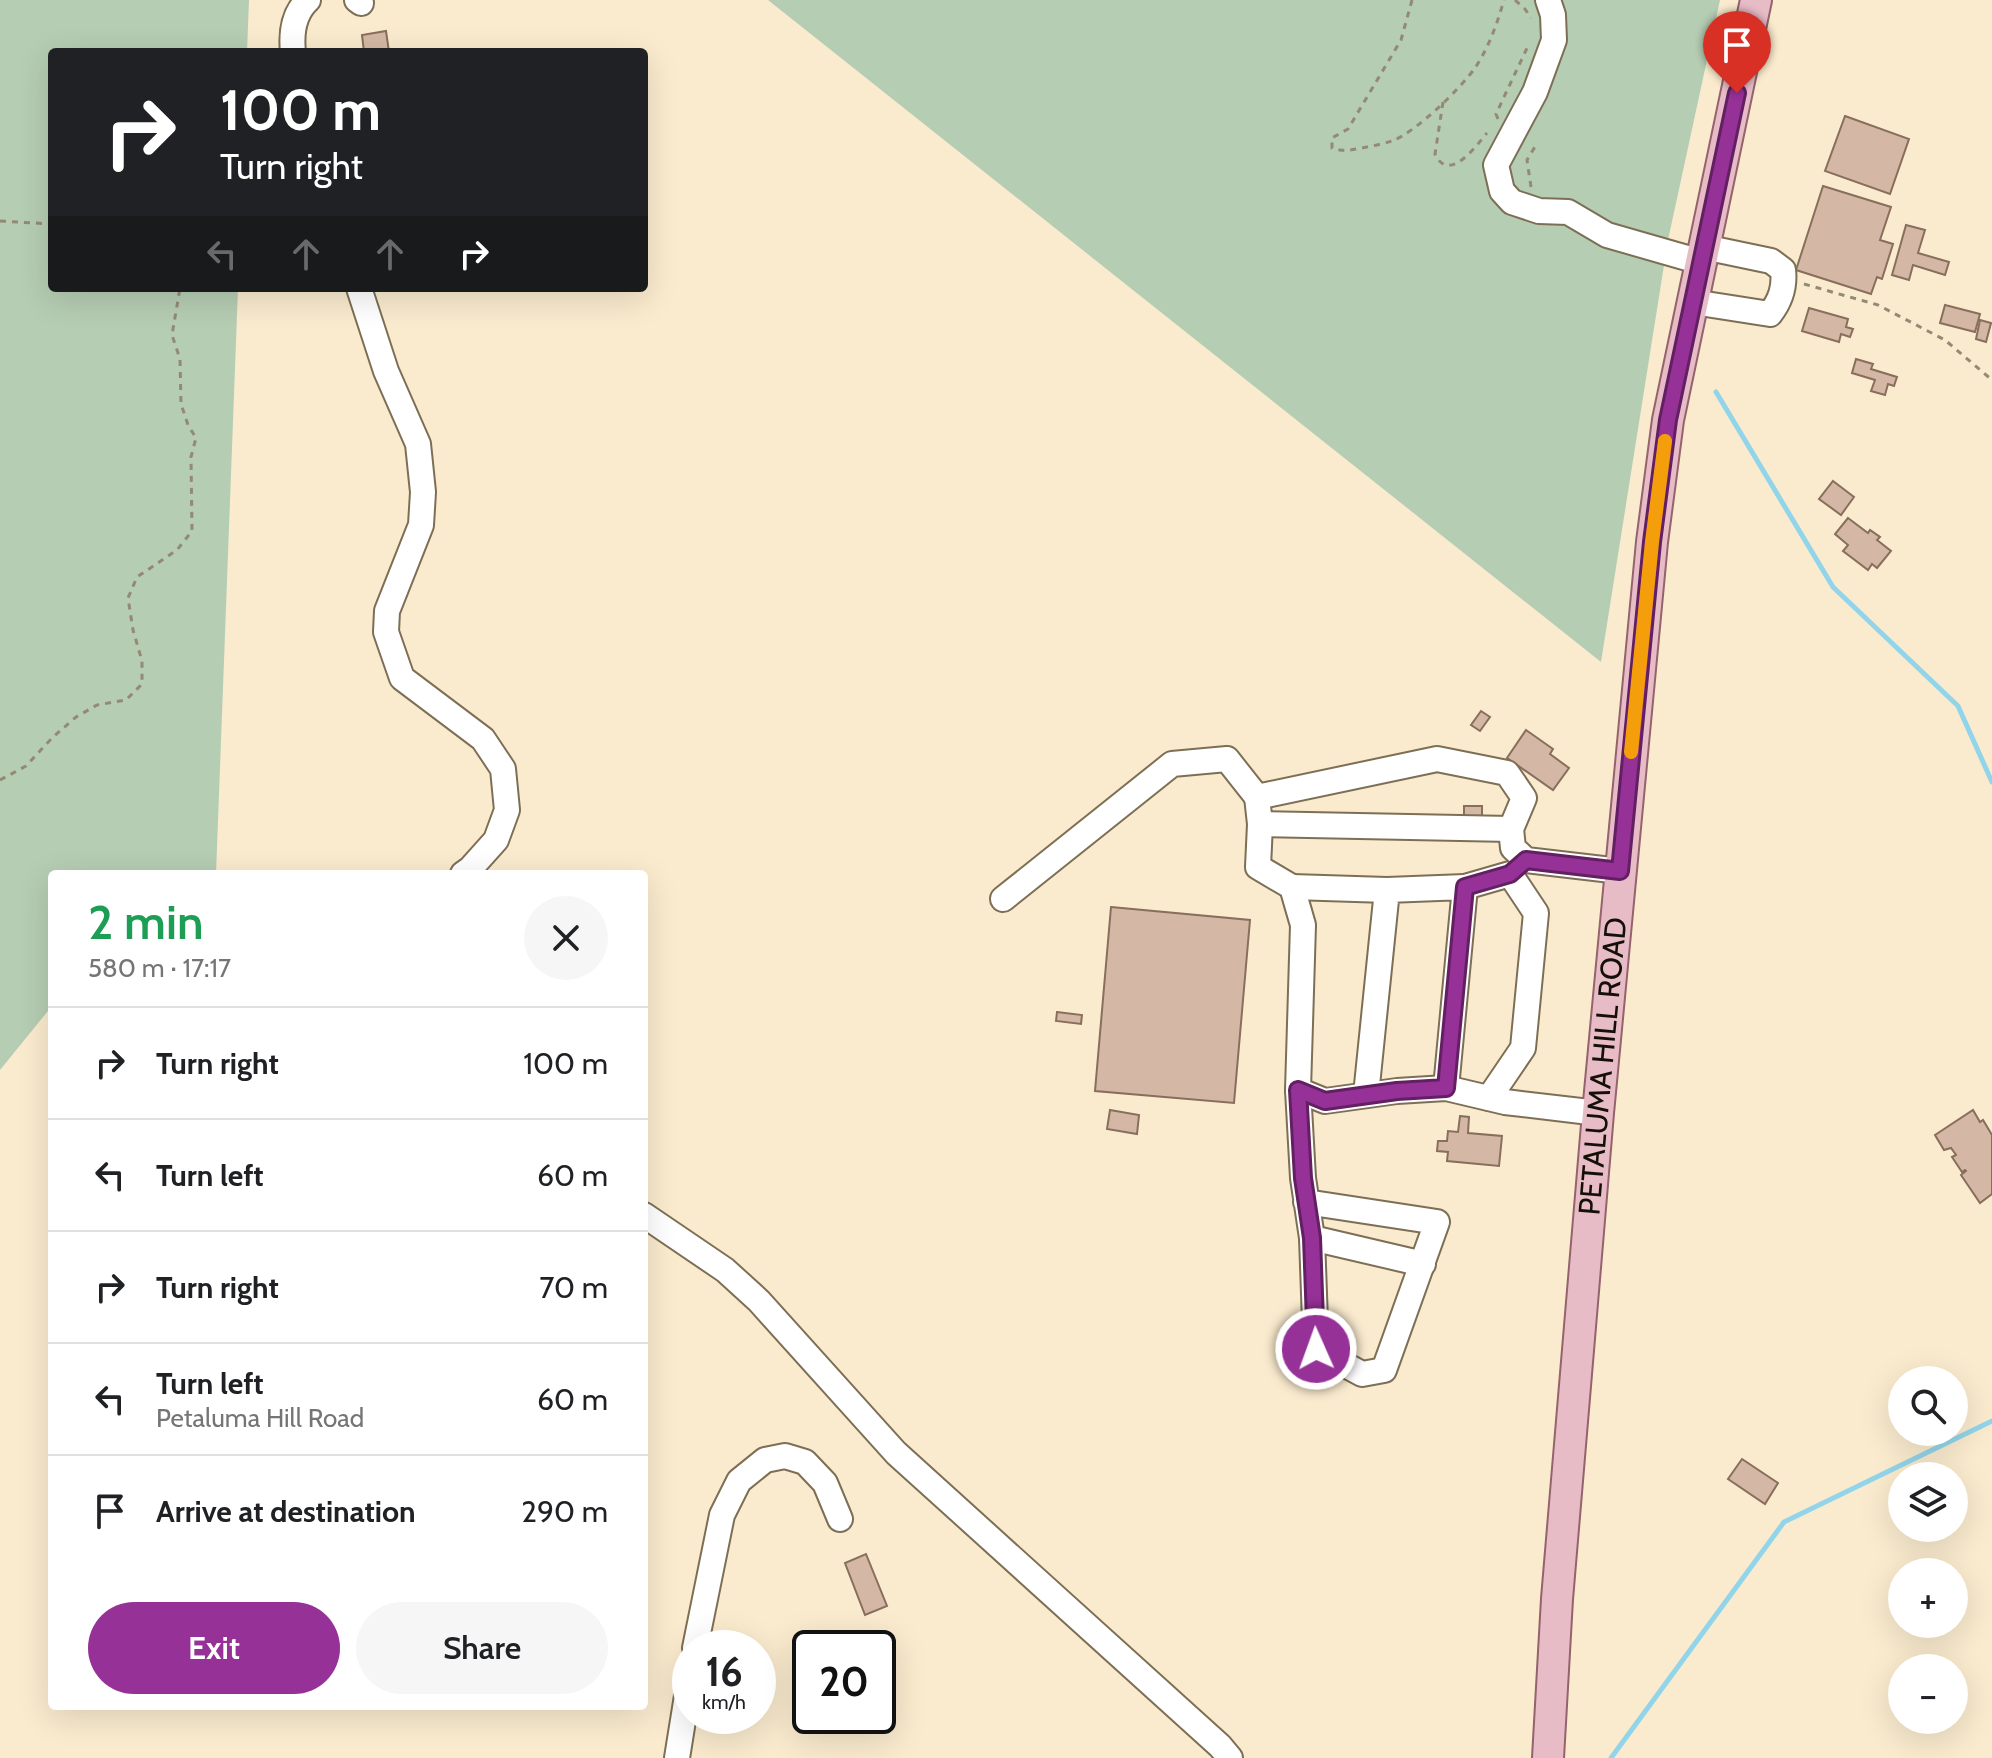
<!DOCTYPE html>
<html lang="en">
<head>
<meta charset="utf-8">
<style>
	:root { --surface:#fff; --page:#f6f6f6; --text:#202124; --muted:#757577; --line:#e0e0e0; --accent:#963197 }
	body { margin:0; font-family:Cabin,sans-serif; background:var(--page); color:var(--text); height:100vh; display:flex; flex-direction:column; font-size:30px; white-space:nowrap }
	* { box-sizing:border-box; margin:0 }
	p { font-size:26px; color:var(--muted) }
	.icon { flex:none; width:44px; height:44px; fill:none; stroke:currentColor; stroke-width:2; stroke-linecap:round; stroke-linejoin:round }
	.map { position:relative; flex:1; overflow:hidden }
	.drawer { position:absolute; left:48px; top:870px; width:600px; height:840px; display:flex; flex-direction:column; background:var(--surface); border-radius:8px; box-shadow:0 8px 32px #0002 }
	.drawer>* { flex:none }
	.top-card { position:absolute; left:48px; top:48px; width:600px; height:244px; border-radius:8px; box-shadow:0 8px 32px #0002; background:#202124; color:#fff; overflow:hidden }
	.tools { position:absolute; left:1888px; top:1366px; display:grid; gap:16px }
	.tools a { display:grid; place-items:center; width:80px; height:80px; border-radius:50%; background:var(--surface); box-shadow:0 8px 32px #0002; font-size:40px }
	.speed { position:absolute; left:672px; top:1630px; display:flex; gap:16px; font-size:40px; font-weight:700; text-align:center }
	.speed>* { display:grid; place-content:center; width:104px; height:104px; border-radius:50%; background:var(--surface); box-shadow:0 8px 32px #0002; line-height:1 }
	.speed small { font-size:20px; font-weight:400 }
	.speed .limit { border:4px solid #111; border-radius:12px; background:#fff; color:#111 }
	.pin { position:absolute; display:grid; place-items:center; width:68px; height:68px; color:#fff; margin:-82px -34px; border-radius:50% 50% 50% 0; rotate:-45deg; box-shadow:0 0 8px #0007 }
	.pin .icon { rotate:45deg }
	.me { position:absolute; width:88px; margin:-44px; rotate:358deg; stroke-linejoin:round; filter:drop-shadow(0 0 6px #0008) }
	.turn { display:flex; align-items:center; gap:28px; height:168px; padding:0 40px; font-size:36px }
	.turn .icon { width:104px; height:104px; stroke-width:2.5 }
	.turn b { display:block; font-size:56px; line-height:68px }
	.lanes { display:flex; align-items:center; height:76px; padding:0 40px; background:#0003; justify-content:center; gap:40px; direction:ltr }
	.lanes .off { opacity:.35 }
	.round { display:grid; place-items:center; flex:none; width:84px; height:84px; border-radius:42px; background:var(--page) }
	.headline { display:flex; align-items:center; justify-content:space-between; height:136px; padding:0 40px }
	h1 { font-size:48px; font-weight:600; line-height:60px; color:#1e9e55 }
	.button { display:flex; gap:16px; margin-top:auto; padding:16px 40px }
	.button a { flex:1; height:92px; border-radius:48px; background:var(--accent); color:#fff; font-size:32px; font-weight:600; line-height:92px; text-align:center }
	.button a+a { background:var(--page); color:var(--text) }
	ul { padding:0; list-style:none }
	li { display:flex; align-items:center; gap:24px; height:112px; padding:0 40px; border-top:2px solid var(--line) }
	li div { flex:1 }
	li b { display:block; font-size:30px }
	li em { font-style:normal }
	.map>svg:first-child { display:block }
</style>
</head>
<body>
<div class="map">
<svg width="1992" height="1758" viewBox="0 0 1992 1758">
	<rect width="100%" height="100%" fill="#faebce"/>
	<!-- green -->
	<g fill="#b5cdb3">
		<path d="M0,0H249L247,52H52V288H238L216,874H52V1006L0,1070Z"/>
		<path d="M768,0H1720L1668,240L1601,662Z"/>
	</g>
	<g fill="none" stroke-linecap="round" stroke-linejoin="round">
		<!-- stream -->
		<g stroke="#92d5ea" stroke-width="5">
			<path d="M1716,392L1833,587L1958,706L1992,782"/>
			<path d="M1611,1758L1784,1522L1992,1421"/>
		</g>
	</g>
	<!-- building -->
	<g fill="#d4b8a5" stroke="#886e5d" stroke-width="2">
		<path d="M386,31L389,52H364L362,35Z"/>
		<path d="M1845,116L1909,139L1890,194L1825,171Z"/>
		<path d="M1823,186L1891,207L1880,240L1893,244L1882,279L1877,277L1871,294L1796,270Z"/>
		<path d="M1906,225L1925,230L1918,253L1949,262L1945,275L1913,265L1909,280L1892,275Z"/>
		<path d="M1945,305L1980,314L1975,332L1940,323Z"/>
		<path d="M1809,308L1848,319L1846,327L1853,329L1850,337L1841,334L1839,342L1802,331Z"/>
		<path d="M1980,320L1991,323L1986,342L1976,339Z"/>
		<path d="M1856,359L1873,364L1871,369L1897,377L1894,386L1888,384L1885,395L1871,391L1875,380L1852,373Z"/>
		<path d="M1833,481L1854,497L1841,515L1819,499Z"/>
		<path d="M1848,518L1868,533L1870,530L1880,537L1877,540L1891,551L1877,568L1872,564L1868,570L1843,551L1848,545L1835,534Z"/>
		<path d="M1481,711L1490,717L1480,731L1471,725Z"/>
		<path d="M1526,730L1553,749L1550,754L1569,768L1553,790L1507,758Z"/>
		<rect x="1464" y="806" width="18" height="13"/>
		<path d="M1111,907L1250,920L1234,1103L1095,1091Z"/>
		<path d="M1057,1012L1082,1015L1081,1024L1056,1021Z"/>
		<path d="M1110,1110L1139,1115L1137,1134L1107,1129Z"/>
		<path d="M1973,1110L1980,1122L1983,1120L1992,1135V1194L1980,1203L1961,1175L1966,1171L1965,1170L1962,1172L1952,1157L1956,1155L1951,1148L1944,1150L1935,1135Z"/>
		<path d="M1460,1116L1469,1117L1468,1133L1502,1136L1499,1166L1447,1161L1448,1152L1437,1151L1438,1141H1447L1448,1131L1458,1132Z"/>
		<path d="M1742,1459L1778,1483L1765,1504L1728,1479Z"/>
		<path d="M866,1554L887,1606L865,1615L845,1563Z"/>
	</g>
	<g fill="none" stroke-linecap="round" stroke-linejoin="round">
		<defs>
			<g id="minor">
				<path d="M357,0L361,3"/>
				<path d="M1548,0L1553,15L1554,40L1535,92L1496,165L1502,191L1512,202L1539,211L1568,212L1607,235L1701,262"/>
				<path d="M293,52C291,33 293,14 308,0"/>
				<path d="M359,288L386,371L418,444L423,492L421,525L387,611L386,632L402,678L483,739L503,769L507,810L496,840L470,869L463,874"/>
				<path d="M1693,302L1770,314C1781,300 1785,287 1783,270L1771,261L1704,247"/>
				<path d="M1260,824L1511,829"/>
				<path d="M1292,887L1387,890"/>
				<path d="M1465,887L1510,874L1536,913L1523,1048L1489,1098"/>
				<path d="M1003,899L1172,764L1227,759L1257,797"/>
				<path d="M1298,1090L1303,1178L1312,1238L1316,1349L1362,1374L1384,1370L1437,1222L1306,1202"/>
				<path d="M1366,1095L1387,890L1465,887L1446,1088"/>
				<path d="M1598,1113L1505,1102L1446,1088L1397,1091L1325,1101L1298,1090L1303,925L1292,887L1258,867L1260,824L1257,797L1437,759L1507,773L1524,798L1511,829L1513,848L1526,860L1620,871"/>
				<path d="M644,1215L725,1270L759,1301L896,1453L1220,1746L1230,1758"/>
				<path d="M1312,1238L1423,1264"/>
				<path d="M695,1648L722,1515L739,1481L765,1460L785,1456L805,1462L825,1483L840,1519"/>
				<path d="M677,1758L690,1677"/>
			</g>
			<g id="major">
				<path id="s1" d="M1548,1758L1557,1599L1598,1113L1652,542L1668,420L1756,0"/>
			</g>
		</defs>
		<!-- minor casing -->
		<use href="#minor" stroke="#7c6f55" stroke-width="28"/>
		<!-- major casing -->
		<use href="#major" stroke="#94636c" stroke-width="34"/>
		<!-- path -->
		<g stroke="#948975" stroke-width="3" stroke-dasharray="6 6" stroke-linecap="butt">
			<path d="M1412,0L1401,40L1348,129L1332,138V148C1343,152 1350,150 1362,148C1372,146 1383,144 1392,141C1416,132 1460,89 1475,68C1489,47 1497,24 1504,0"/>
			<path d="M1515,0L1525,9L1531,18"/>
			<path d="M1443,102L1435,154C1449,184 1476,146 1487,133"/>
			<path d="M1498,119L1496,114L1528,46"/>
			<path d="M1531,187L1527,160L1536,145"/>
			<path d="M0,221L52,224"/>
			<path d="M1804,284L1878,305L1945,340L1992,380"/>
			<path d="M0,780L26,766L52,738L76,717L97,705L126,700L142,684V661L133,630L128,598L137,577L177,550L192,531L191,457L196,438L188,425L181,404L180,359L172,335L180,288"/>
		</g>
		<!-- minor -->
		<use href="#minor" stroke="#fff" stroke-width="24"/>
		<!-- major -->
		<use href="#major" stroke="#e8bcc7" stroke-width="30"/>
	</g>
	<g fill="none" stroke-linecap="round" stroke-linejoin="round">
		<defs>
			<path id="route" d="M1316,1349L1312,1238L1303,1178L1298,1090L1325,1101L1397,1091L1446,1088L1465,887L1510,874L1526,860L1620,871L1652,542L1668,420L1737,93"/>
		</defs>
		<!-- route casing -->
		<use href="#route" stroke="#622062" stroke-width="20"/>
		<!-- route -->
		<use href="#route" stroke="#963197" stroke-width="14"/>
		<!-- slow -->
		<path stroke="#f59e0b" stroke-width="14" d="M1631,752L1652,542L1665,441"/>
	</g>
	<g text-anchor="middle" stroke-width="6" stroke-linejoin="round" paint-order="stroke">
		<!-- street labels -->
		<g font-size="30" fill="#151007" stroke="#fff9ee">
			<text dy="10" stroke="none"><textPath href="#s1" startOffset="694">PETALUMA HILL ROAD</textPath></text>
		</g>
	</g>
</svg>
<div class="tools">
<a><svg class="icon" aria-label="search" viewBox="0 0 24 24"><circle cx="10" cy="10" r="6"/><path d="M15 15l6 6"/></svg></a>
<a><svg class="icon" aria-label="layers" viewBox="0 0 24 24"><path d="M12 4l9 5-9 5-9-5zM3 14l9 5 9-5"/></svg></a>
<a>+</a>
<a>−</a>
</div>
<div class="speed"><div>16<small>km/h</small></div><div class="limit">20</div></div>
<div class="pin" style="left:1737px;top:93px;background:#d93025"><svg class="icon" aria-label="arrive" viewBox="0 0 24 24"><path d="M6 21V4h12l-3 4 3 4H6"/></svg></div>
<svg class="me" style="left:1316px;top:1349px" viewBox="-20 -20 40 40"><circle r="17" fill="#963197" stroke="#fff" stroke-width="3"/><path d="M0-11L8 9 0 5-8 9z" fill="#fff"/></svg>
<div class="top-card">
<div class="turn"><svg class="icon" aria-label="right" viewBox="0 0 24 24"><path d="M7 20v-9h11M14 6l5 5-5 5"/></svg><div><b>100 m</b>Turn right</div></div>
<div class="lanes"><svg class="icon off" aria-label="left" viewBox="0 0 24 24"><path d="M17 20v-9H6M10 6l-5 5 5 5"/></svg><svg class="icon off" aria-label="ahead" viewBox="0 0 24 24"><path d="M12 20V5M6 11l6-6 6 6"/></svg><svg class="icon off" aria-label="ahead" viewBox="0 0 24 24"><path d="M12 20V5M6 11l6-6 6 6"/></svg><svg class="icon" aria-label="right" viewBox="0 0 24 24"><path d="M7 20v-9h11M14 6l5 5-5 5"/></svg></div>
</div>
<section class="drawer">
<div class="headline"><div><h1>2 min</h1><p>580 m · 17:17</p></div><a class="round"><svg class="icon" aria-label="close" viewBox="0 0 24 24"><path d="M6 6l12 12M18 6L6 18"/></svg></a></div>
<ul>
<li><svg class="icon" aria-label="right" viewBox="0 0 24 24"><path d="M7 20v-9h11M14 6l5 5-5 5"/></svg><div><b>Turn right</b></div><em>100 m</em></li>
<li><svg class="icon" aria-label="left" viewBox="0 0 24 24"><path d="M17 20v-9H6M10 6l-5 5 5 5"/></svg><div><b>Turn left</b></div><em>60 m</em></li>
<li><svg class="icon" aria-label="right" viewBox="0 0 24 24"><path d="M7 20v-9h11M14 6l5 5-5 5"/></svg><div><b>Turn right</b></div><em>70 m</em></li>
<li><svg class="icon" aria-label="left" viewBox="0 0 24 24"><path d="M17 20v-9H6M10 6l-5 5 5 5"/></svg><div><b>Turn left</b><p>Petaluma Hill Road</p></div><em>60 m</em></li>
<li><svg class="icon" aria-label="arrive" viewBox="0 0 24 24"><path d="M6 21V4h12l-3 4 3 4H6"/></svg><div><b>Arrive at destination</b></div><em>290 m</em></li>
</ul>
<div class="button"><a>Exit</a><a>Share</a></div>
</section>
</div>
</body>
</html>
